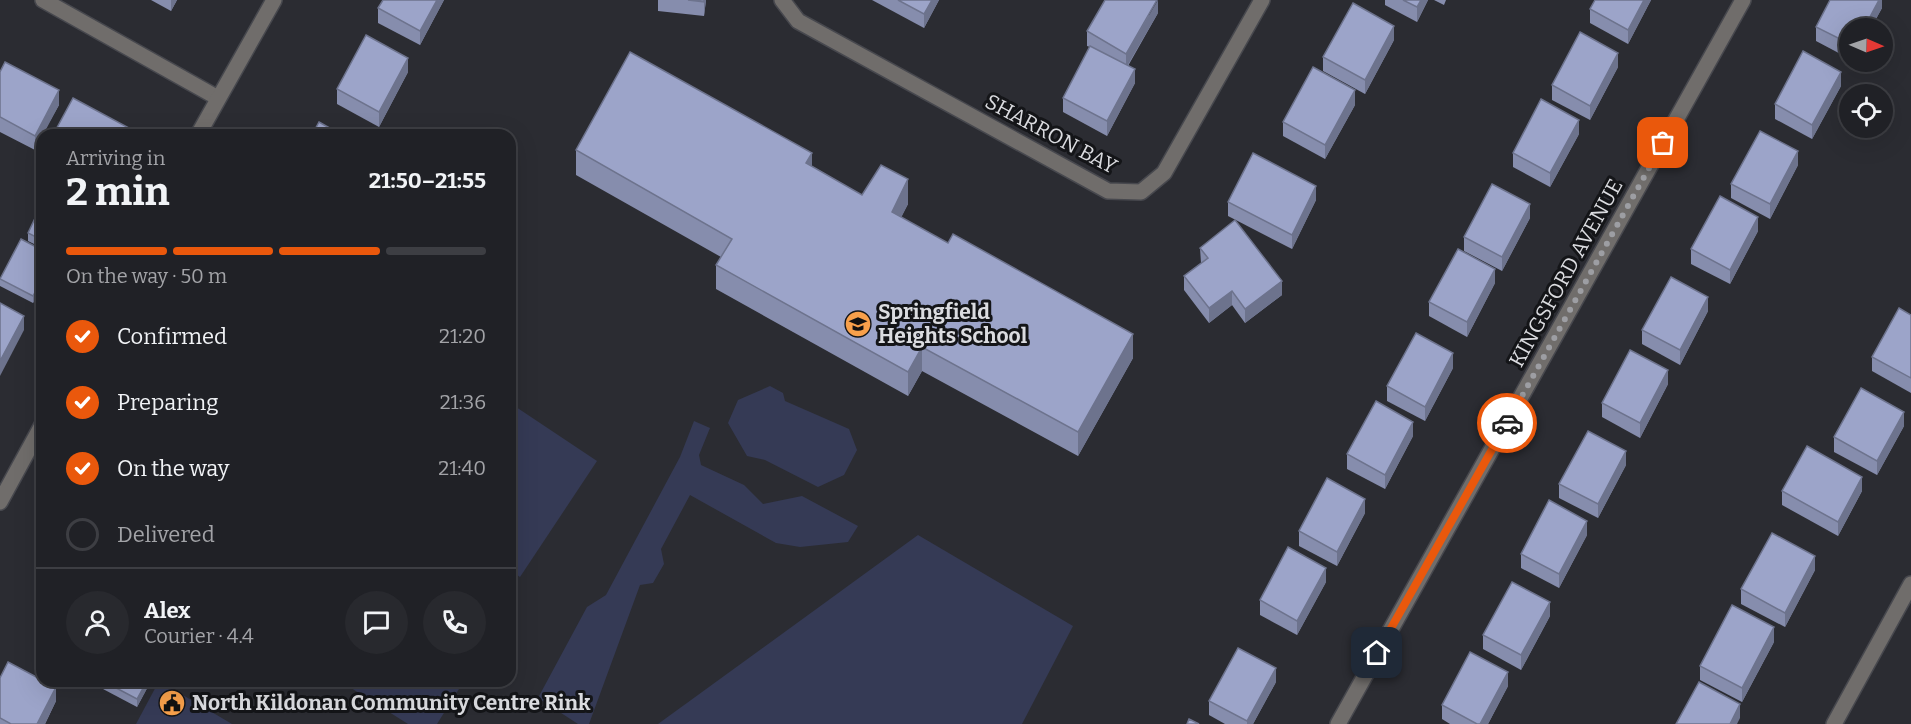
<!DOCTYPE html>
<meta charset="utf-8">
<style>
body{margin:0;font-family:Bitter,serif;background:#28292e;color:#f1f3f6;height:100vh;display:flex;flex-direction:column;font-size:22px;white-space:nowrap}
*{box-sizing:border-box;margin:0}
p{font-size:20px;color:#a2a3a7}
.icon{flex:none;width:33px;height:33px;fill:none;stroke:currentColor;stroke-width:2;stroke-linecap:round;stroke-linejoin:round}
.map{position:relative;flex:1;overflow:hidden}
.sheet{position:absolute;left:36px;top:129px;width:480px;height:558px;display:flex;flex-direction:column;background:#202126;border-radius:18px;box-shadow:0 6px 24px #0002,0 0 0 2px #3d3e43}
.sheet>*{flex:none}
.needle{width:39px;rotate:92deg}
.tools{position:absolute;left:1839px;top:18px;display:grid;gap:12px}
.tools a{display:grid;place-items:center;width:54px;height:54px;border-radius:50%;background:#202126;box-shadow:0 6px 24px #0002,0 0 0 2px #3d3e43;font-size:30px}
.pin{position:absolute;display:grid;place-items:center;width:51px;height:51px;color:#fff;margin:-26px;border-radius:12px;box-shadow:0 3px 9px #0006}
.courier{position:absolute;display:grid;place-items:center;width:60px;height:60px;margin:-30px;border:4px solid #ea580c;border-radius:50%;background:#fff;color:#222;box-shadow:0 2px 8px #0007}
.overview em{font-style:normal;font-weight:700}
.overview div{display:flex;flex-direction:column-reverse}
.overview{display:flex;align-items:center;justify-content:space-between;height:102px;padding:0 30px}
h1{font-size:39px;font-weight:700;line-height:45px}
.bar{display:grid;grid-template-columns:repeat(4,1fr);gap:9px 6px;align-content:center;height:72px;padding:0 30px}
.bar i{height:8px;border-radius:4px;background:#3d3e43}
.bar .selected{background:#ea580c}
.bar p{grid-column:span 4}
.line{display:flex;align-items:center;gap:15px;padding:0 30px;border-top:2px solid #3d3e43}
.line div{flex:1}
.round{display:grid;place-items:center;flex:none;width:63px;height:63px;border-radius:32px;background:#28292e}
ol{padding:0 30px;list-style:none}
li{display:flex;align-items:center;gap:18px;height:66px}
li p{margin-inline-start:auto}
li .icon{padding:6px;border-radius:50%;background:#ea580c;color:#fff;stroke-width:4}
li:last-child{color:#a2a3a7}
li i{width:33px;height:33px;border:3px solid #3d3e43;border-radius:50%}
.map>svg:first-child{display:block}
.green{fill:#353a55}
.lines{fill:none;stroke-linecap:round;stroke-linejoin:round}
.minor-casing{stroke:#47484e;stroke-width:18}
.minor{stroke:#706d6b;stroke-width:15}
.wall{fill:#868dad}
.shaded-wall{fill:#6d738d}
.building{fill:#9ca4c9;stroke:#6d738d;stroke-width:1.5}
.done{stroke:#9d9ea3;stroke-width:6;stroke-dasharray:0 10.8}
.route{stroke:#ea580c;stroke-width:8}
.labels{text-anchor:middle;stroke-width:6;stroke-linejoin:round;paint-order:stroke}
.street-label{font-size:21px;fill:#dbdce0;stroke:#141518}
.poi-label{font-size:21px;font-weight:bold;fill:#dbdce0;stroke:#141518;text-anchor:start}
</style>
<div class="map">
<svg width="1911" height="724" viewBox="0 0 1911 724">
<rect width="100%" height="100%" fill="#2b2c32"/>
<g class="green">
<polygon points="770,386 783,393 785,401 849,429 857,450 844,475 818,487 765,460 747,456 728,423 738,400"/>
<polygon points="510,403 597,461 520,577 510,570"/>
<polygon points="694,421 710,428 699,455 701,465 744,485 763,504 802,496 858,526 848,542 800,547 776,543 690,495 661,549 664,564 653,583 640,585 589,724 578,724 538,698 587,607 606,595 680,457"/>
<polygon points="918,535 1073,626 1022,724 658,724"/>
<polygon points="159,681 232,724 136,724"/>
<polygon points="340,681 464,681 437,724 408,724"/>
</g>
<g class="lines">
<defs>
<g id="minor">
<polyline points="43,0 218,98"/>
<polyline points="782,0 798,21 1108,191 1141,192 1164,173 1262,0"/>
<polyline points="198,135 274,0"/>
<polyline points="0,502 42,425"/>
<polyline points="1338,724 1743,0"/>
<polyline points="1834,724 1911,584"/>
</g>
</defs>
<use href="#minor" class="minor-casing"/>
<use href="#minor" class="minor"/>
</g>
<g class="wall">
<polygon points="151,0 177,0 171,11"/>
<polygon points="383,0 444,0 420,45 378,23 378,8"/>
<polygon points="658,0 706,0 704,16 658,11"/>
<polygon points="872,0 939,0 924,28"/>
<polygon points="1385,0 1428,0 1417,22 1385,5"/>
<polygon points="1434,0 1446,0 1444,5"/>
<polygon points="1651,0 1628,44 1590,23 1590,9"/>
<polygon points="1882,0 1882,8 1871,28 1850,28 1850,59 1816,41 1816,27"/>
<polygon points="1158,13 1128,66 1135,83 1107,136 1063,112 1063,98 1090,47 1087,46 1087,31"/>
<polygon points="1394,40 1365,94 1323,71 1323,57"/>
<polygon points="1618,67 1590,120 1552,100 1552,85"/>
<polygon points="0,72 59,105 42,135 35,150 0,132"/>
<polygon points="408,72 379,127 337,104 337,89"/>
<polygon points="1841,86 1812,139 1775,119 1775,104"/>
<polygon points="1355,105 1325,159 1283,136 1283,122"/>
<polygon points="1579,134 1550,187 1513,167 1513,153"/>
<polygon points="576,150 812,166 862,195 908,204 901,217 1133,358 1078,456 922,371 908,396 716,289 716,265 721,257 576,175"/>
<polygon points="42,156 42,179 38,177 38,163"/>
<polygon points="1798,165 1770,219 1731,198 1731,184"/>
<polygon points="1316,200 1292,249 1228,216 1228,202"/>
<polygon points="42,211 42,248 28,241 28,233"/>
<polygon points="1530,218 1502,271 1464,251 1464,237"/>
<polygon points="1758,231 1730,284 1691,264 1691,249"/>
<polygon points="1200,248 1282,295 1245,323 1232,305 1209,323 1184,290 1184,276 1201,263"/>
<polygon points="42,250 42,286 33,303 0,286 0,279"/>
<polygon points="1495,283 1467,337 1429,316 1429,302"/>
<polygon points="1708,311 1680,365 1642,344 1642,330"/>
<polygon points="1911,315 1911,393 1872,371 1872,357"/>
<polygon points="1453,368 1425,421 1387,401 1387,386"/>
<polygon points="1668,384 1640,438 1602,417 1602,403"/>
<polygon points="1904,426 1877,475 1834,452 1834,437"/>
<polygon points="1413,436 1385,489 1347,469 1347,454"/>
<polygon points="1626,465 1598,518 1559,498 1559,484"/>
<polygon points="1782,491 1862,491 1838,536 1782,505"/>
<polygon points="1365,513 1337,566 1299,546 1299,531"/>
<polygon points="1587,535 1559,588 1521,568 1521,554"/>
<polygon points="1815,570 1785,627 1741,604 1741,589"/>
<polygon points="1326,582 1297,635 1260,615 1260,600"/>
<polygon points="42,608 42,635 37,632 37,617"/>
<polygon points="1550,616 1521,670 1483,649 1483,635"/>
<polygon points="1774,642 1742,702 1700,680 1700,666"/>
<polygon points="0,678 56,701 45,724 0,724"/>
<polygon points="103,681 151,681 137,707 103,689"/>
<polygon points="1276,682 1253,724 1225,724 1209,715 1209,701"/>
<polygon points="1508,686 1488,724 1450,724 1442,719 1442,705"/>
</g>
<g class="shaded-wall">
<polygon points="171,0 177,0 171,11"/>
<polygon points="437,0 444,0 420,45 420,31"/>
<polygon points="704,0 706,0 704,16"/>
<polygon points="932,0 939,0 924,28 924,14"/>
<polygon points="1158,0 1158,13 1126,68 1126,54"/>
<polygon points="1421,0 1428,0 1417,22 1417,7"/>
<polygon points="1644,0 1651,0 1628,44 1628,30"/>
<polygon points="1879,0 1882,0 1882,8 1871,28 1864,28"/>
<polygon points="1394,26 1394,40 1365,94 1365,80"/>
<polygon points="1618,53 1618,67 1590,120 1590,106"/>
<polygon points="408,58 408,72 379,127 379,112"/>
<polygon points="1135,69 1135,83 1107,136 1107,121"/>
<polygon points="1841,72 1841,86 1812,139 1812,125"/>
<polygon points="59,90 59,105 43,135 42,135 35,150 35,136"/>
<polygon points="1355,90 1355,105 1325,159 1325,145"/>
<polygon points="1579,120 1579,134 1550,187 1550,173"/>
<polygon points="1798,151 1798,165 1770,219 1770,204"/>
<polygon points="812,153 812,177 806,163"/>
<polygon points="908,179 908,204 892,236 892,212"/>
<polygon points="1316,186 1316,200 1292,249 1292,235"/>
<polygon points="1530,204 1530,218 1502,271 1502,257"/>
<polygon points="1758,217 1758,231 1730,284 1730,270"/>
<polygon points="1495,269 1495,283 1467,337 1467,322"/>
<polygon points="42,279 42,286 33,303 33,296"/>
<polygon points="1282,281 1282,295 1245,323 1245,309"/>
<polygon points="1232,291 1232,305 1209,323 1209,308"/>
<polygon points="1708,297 1708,311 1680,365 1680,350"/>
<polygon points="24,316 24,330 0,376 0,361"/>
<polygon points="1133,334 1133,358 1078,456 1078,432"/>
<polygon points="922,347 922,371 908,396 908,372"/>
<polygon points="1453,353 1453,368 1425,421 1425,407"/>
<polygon points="1668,370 1668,384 1640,438 1640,423"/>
<polygon points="1904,412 1904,426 1877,475 1877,461"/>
<polygon points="1413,422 1413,436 1385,489 1385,475"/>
<polygon points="1626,451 1626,465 1598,518 1598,504"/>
<polygon points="1862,477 1862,491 1838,536 1838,522"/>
<polygon points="1365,499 1365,513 1337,566 1337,552"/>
<polygon points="1587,521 1587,535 1559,588 1559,574"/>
<polygon points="1815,556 1815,570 1785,627 1785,613"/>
<polygon points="1326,568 1326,582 1297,635 1297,621"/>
<polygon points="1550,602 1550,616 1521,670 1521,655"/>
<polygon points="1774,627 1774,642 1742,702 1742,688"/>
<polygon points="1276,668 1276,682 1253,724 1247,724 1247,721"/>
<polygon points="1508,672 1508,686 1488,724 1480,724"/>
<polygon points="147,681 151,681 137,707 137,699"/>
<polygon points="56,687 56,701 45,724 37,724"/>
<polygon points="1740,704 1740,718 1737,724 1730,724"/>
</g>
<g class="building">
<polygon points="383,0 437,0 420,31 378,8"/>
<polygon points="688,0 704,0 704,2"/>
<polygon points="898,0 932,0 924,14"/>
<polygon points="1105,0 1157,0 1126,54 1087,31"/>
<polygon points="1403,0 1421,0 1417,7"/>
<polygon points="1595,0 1644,0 1628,30 1590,9"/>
<polygon points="1830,0 1879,0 1864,28 1850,28 1850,44 1816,27"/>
<polygon points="1353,3 1394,26 1365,80 1323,57"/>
<polygon points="1580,32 1618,53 1590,106 1552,85"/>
<polygon points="366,35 408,58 379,112 337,89"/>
<polygon points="1090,46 1135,69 1107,121 1063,98"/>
<polygon points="1803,51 1841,72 1812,125 1775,104"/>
<polygon points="630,52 812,153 806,163 862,195 881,165 908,179 892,212 948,243 953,234 1133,334 1078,432 922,347 908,372 716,265 732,239 576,150"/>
<polygon points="5,62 59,90 35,136 0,117 0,72"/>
<polygon points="1313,67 1355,90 1325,145 1283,122"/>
<polygon points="73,98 129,128 125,135 53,135"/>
<polygon points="1541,99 1579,120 1550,173 1513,153"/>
<polygon points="319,122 342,135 312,135"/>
<polygon points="1760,131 1798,151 1770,204 1731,184"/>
<polygon points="1253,153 1316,186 1292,235 1228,202"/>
<polygon points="42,156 42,165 38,163"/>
<polygon points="1492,184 1530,204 1502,257 1464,237"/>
<polygon points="1720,196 1758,217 1730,270 1691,249"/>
<polygon points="39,210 42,211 42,240 28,233"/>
<polygon points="1235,220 1282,281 1245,309 1232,291 1209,308 1184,276 1208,258 1200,248"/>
<polygon points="21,239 42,250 42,279 33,296 0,279"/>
<polygon points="1458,249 1495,269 1467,322 1429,302"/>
<polygon points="1671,277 1708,297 1680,350 1642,330"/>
<polygon points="0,303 24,316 0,361"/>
<polygon points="1899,308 1911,315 1911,378 1872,357"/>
<polygon points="1416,333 1453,353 1425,407 1387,386"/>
<polygon points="1630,350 1668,370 1640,423 1602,403"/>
<polygon points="1861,388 1904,412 1877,461 1834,437"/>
<polygon points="1376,401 1413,422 1385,475 1347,454"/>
<polygon points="1588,431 1626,451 1598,504 1559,484"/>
<polygon points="1807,446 1862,477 1838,522 1782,491"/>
<polygon points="1327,478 1365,499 1337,552 1299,531"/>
<polygon points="1549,500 1587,521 1559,574 1521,554"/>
<polygon points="1772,533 1815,556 1785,613 1741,589"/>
<polygon points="1288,547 1326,568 1297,621 1260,600"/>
<polygon points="1512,582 1550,602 1521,655 1483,635"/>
<polygon points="1732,605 1774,627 1742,688 1700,666"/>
<polygon points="42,608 42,620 37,617"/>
<polygon points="1238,648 1276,668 1247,721 1209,701"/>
<polygon points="1470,652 1508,672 1480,724 1477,724 1442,705"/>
<polygon points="8,662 42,680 42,681 44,681 56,687 37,724 11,724 0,718 0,678"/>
<polygon points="103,681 147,681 137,699"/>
<polygon points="1699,682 1740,704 1730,724 1676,724"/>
<polygon points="1189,719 1199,724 1187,724"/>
</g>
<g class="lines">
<polyline class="done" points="1507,423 1663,143"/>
<polyline class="route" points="1377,653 1507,423"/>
</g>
<defs>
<symbol id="school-disc" viewBox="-11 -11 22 22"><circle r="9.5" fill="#f8a04b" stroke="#141518"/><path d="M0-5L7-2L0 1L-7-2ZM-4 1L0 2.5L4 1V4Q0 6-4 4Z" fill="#111"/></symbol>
<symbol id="civic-disc" viewBox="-11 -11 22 22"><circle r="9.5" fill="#f8a04b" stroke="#141518"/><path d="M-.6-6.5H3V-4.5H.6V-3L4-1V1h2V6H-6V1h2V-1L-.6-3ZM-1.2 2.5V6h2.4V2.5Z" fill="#111"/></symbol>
</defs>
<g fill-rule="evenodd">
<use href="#school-disc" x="843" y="309" width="30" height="30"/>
<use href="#civic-disc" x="157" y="688" width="30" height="30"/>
</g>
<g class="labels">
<g class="street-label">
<text transform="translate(1051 134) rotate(28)" y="7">SHARRON BAY</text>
<text transform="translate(1566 273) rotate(-61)" y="7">KINGSFORD AVENUE</text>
</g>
<g class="poi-label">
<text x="878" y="319">Springfield<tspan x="878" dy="24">Heights School</tspan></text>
<text x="192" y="710">North Kildonan Community Centre Rink</text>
</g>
</g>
</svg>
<div class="tools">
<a><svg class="needle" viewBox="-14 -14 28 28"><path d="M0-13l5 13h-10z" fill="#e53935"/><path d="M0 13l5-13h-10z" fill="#a2a3a7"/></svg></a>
<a><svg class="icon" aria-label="locate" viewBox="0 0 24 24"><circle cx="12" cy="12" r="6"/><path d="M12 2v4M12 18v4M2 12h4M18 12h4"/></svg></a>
</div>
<div class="pin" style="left:1663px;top:143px;background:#ea580c"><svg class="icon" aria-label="bag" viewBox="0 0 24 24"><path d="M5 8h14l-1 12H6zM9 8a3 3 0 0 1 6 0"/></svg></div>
<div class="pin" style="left:1377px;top:653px;background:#1f2937"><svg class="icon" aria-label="home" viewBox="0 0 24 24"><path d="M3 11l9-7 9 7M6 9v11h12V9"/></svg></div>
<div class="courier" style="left:1507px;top:423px"><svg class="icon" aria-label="car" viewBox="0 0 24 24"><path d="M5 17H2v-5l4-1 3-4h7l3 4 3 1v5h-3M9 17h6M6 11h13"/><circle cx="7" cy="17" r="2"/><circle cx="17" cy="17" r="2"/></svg></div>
<section class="sheet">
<div class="overview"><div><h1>2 min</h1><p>Arriving in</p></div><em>21:50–21:55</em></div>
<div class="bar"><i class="selected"></i><i class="selected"></i><i class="selected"></i><i></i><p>On the way · 50 m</p></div>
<ol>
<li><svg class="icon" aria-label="check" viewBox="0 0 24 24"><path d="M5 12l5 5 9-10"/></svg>Confirmed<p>21:20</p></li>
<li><svg class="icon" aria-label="check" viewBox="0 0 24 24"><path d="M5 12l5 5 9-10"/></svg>Preparing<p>21:36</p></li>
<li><svg class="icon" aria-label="check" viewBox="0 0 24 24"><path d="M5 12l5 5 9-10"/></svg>On the way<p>21:40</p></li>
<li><i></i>Delivered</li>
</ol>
<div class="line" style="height:108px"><a class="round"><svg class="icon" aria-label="person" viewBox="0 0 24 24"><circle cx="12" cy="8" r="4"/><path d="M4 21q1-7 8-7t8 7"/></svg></a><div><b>Alex</b><p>Courier · 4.4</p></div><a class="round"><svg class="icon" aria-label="chat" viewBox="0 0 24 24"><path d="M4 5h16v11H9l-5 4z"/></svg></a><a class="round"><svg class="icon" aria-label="phone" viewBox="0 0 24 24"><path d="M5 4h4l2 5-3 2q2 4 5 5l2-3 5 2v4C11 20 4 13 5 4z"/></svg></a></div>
</section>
</div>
